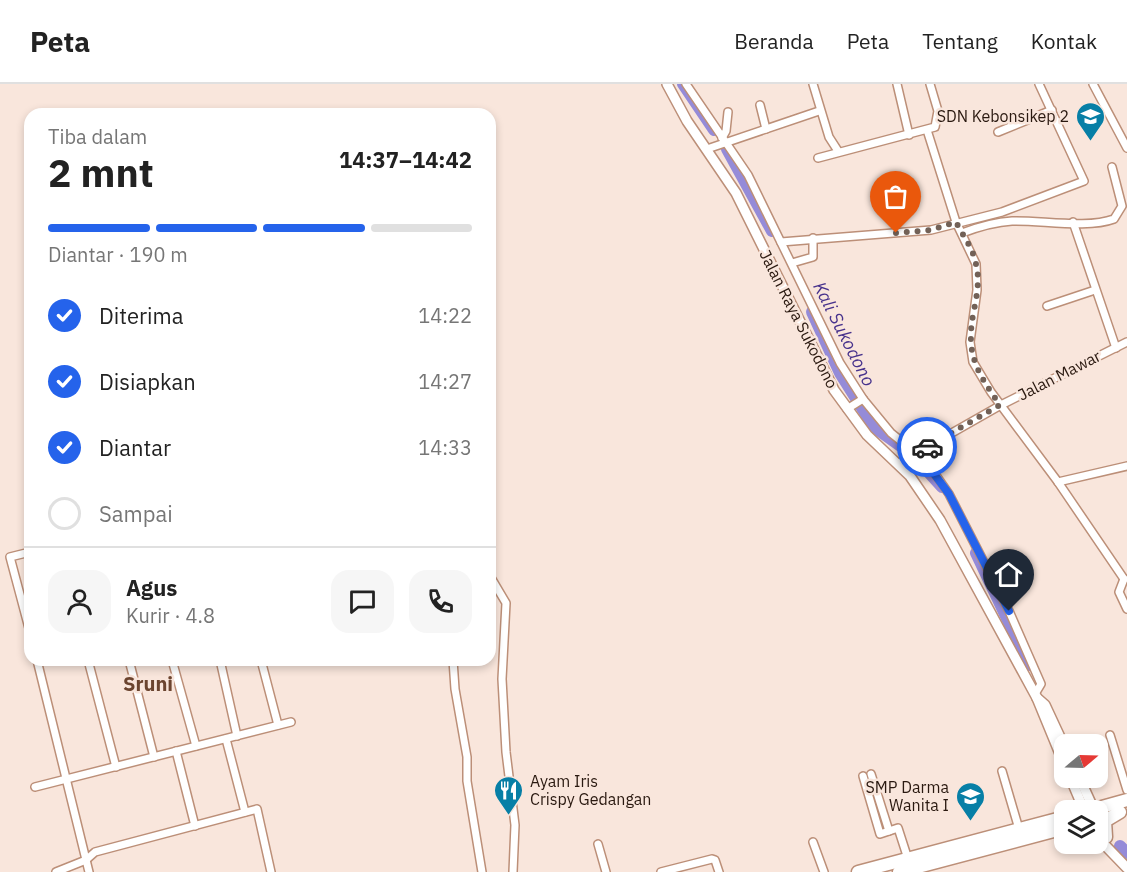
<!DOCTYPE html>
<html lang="id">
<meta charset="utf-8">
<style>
body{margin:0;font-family:"IBM Plex Sans",sans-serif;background:#f6f6f6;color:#222;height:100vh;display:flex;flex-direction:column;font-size:22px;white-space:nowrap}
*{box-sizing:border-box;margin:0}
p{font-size:20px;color:#767676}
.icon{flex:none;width:33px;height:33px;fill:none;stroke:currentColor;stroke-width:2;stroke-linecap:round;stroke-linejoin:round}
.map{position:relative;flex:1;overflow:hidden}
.side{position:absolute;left:24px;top:24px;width:472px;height:558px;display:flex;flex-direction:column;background:#fff;border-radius:18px;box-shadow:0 3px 9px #0003}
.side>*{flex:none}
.needle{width:39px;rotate:71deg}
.buttons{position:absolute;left:1054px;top:650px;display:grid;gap:12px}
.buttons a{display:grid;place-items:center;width:54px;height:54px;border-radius:12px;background:#fff;box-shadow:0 3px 9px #0003;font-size:30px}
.pin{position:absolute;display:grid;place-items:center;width:51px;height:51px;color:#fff;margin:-62px -26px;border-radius:50% 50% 50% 0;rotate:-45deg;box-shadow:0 0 6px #0007}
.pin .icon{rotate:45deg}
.courier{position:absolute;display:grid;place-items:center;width:60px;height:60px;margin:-30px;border:4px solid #2563eb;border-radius:50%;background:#fff;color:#222;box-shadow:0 2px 8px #0007}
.overview em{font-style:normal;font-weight:700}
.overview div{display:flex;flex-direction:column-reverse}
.overview{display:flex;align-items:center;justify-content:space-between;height:102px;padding:0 24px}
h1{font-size:39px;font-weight:700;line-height:45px}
.bar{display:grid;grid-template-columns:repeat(4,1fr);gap:9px 6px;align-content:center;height:72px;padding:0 24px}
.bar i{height:8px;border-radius:4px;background:#e0e0e0}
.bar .selected{background:#2563eb}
.bar p{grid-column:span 4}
.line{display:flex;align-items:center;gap:15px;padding:0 24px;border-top:2px solid #e0e0e0}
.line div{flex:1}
.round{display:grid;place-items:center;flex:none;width:63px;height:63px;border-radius:18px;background:#f6f6f6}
ol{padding:0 24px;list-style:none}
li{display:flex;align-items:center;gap:18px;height:66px}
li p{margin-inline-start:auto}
li .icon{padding:6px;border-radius:50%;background:#2563eb;color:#fff;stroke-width:4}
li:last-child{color:#767676}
li i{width:33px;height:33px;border:3px solid #e0e0e0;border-radius:50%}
header{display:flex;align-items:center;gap:36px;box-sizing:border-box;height:84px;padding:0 30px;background:#fff;border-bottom:2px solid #e0e0e0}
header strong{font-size:28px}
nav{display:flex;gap:33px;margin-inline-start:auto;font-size:21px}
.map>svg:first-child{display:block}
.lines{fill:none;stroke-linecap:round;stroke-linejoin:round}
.river{stroke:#958bd8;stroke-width:12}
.street-casing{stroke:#bc8f78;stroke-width:10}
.secondary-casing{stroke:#bc8f78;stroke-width:12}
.highway-casing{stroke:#bc8f78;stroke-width:15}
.street{stroke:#fff;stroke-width:7}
.secondary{stroke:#fff;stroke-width:9}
.highway{stroke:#fff;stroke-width:12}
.done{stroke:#726157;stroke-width:6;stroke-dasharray:0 10.8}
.route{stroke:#2563eb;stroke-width:8}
.labels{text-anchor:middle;stroke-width:5;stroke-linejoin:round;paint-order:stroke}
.poi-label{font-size:16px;fill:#2a1910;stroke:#f9e6dc;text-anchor:end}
.street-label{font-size:16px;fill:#2a1910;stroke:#f9e6dc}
.water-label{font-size:18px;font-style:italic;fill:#47328c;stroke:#f9e6dc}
.quarter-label{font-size:20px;font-weight:bold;fill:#6b442f;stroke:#f9e6dc}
</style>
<header>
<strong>Peta</strong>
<nav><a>Beranda</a><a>Peta</a><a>Tentang</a><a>Kontak</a></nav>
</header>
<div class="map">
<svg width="1127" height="788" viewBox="0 0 1127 788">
<rect width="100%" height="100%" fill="#f9e6dc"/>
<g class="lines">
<g class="river">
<polyline points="683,0 714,46"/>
<polyline points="727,65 772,147"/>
<polyline points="812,228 840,289 874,343 912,370 942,403"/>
<polyline points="976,469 1029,581"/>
<polyline points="1120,762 1127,769"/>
</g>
<defs>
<g id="street">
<polyline points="686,0 748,91 840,279 863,315 891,349 926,377 949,410 1009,527 1041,600 1035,610"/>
<polyline points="813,0 829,53 838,67"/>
<polyline points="897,0 909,51"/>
<polyline points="1093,0 1127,64"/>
<polyline points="760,21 766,45"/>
<polyline points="927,46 956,138 976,180 977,206 970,258 973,278 991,308 1058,398 1124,495"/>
<polyline points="998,48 1052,26"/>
<polyline points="722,54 726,47 728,28"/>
<polyline points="707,65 819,27"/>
<polyline points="818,74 935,43 938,27 930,0"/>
<polyline points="1073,138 1116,264"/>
<path d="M 962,149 C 978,143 995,138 1012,137 C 1041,136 1087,145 1114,135 L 1122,122 L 1112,83"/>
<polyline points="781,158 931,146 1002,128 1084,97 1039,0"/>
<polyline points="792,179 813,173 813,154"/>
<polyline points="1047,222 1095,206"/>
<polyline points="847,325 863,315"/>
<polyline points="490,354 490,359"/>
<polyline points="899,379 1001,321 1127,258"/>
<polyline points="1058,398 1127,382"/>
<polyline points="30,468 10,473 30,548"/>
<polyline points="490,492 506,519 502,595 506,668 515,741 513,788"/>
<polyline points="1124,495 1119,508 1127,525"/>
<polyline points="37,576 89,788"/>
<polyline points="88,576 116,683"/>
<polyline points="129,576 154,673"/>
<polyline points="172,576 196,662"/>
<polyline points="220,576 237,652"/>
<polyline points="261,576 278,641"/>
<polyline points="453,576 455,605 467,673 467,697 482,788"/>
<polyline points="1110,651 1127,706"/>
<polyline points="226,655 245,728"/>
<polyline points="176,667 195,742"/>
<polyline points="1002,687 1019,745"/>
<polyline points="871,690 889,747"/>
<polyline points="863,692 880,750 898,744 908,775"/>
<polyline points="35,703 291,638"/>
<polyline points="813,758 824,788"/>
<polyline points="598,760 606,788"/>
<polyline points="56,788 86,776 95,768 257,725 271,788"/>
<polyline points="661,788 712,775 715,776 719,788"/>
</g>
<g id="secondary">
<polyline points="667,0 687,37 736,109 834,306 867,351 910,392 940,436 1037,614 1065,682"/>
<polyline points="1037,614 1045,621 1065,664"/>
<polyline points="1070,693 1084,726"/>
<polyline points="1079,693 1094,726"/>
<polyline points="1098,754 1127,784"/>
</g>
<g id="highway">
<polyline points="1091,726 1127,716"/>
<polyline points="1106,753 1105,737 1120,728"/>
<polyline points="858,788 1065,733"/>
<polyline points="899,788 1065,744"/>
</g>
</defs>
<use href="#street" class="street-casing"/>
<use href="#secondary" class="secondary-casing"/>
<use href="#highway" class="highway-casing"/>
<use href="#street" class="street"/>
<use href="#secondary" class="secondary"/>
<use href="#highway" class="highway"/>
</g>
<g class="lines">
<path class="done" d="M 896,149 L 931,146 L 956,138 C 963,152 973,164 976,180 C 980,195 977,211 974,226 C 965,269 976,287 1000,321 L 927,363"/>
<polyline class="route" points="927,363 918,368 949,410 1009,527"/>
</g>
<defs>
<symbol id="school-pin" viewBox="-11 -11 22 30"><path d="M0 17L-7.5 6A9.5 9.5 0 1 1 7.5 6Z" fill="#077fa6" stroke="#f9e6dc"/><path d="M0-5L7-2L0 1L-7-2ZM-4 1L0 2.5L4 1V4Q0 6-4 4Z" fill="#fff"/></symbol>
<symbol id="restaurant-pin" viewBox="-11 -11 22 30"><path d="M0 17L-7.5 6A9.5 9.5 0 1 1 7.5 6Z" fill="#077fa6" stroke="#f9e6dc"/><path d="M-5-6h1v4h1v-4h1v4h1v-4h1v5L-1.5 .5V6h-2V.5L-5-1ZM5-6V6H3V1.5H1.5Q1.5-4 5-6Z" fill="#fff"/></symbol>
</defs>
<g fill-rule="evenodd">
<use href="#school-pin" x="1074" y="16" width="33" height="45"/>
<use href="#restaurant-pin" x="492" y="690" width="33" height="45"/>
<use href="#school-pin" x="954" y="696" width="33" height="45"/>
</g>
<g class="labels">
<g class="poi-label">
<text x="1069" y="38">SDN Kebonsikep 2</text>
<text x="530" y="703" text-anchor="start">Ayam Iris<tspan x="530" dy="18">Crispy Gedangan</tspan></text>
<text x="949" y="709">SMP Darma<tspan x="949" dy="18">Wanita I</tspan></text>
</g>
<g class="street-label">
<text transform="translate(799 235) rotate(63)" y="6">Jalan Raya Sukodono</text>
<text transform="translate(1059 291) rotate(-27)" y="6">Jalan Mawar</text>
</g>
<g class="water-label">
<text transform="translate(844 250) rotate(63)" y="6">Kali Sukodono</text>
</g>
<g class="quarter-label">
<text x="148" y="607">Sruni</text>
</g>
</g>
</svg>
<div class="buttons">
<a><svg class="needle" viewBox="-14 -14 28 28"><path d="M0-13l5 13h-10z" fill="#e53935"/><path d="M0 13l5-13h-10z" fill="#767676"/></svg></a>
<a><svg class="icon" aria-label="layers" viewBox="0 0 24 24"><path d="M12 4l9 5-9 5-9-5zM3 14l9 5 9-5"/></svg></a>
</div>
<div class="pin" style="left:896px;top:149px;background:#ea580c"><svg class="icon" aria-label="bag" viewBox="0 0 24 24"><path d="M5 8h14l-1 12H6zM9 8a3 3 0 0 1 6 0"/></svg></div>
<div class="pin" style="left:1009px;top:527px;background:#1f2937"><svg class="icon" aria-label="home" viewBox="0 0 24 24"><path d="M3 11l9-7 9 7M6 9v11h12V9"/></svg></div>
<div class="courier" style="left:927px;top:363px"><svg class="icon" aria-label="car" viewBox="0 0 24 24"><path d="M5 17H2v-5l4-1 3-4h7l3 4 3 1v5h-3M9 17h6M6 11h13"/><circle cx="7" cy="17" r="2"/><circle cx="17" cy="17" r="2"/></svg></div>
<section class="side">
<div class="overview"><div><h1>2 mnt</h1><p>Tiba dalam</p></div><em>14:37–14:42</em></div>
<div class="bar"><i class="selected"></i><i class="selected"></i><i class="selected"></i><i></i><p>Diantar · 190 m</p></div>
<ol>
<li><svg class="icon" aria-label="check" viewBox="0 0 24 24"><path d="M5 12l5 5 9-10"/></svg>Diterima<p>14:22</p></li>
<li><svg class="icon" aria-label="check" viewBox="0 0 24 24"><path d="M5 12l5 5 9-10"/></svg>Disiapkan<p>14:27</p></li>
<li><svg class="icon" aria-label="check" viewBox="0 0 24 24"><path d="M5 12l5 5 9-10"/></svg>Diantar<p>14:33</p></li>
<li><i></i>Sampai</li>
</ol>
<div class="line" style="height:108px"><a class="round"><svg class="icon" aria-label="person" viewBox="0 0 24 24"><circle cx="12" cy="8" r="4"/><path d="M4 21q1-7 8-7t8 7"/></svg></a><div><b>Agus</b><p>Kurir · 4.8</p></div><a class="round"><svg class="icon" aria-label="chat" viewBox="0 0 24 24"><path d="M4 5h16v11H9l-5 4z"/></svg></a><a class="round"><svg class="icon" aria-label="phone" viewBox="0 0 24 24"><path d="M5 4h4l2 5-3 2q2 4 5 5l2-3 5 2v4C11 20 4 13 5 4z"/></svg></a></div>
</section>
</div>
